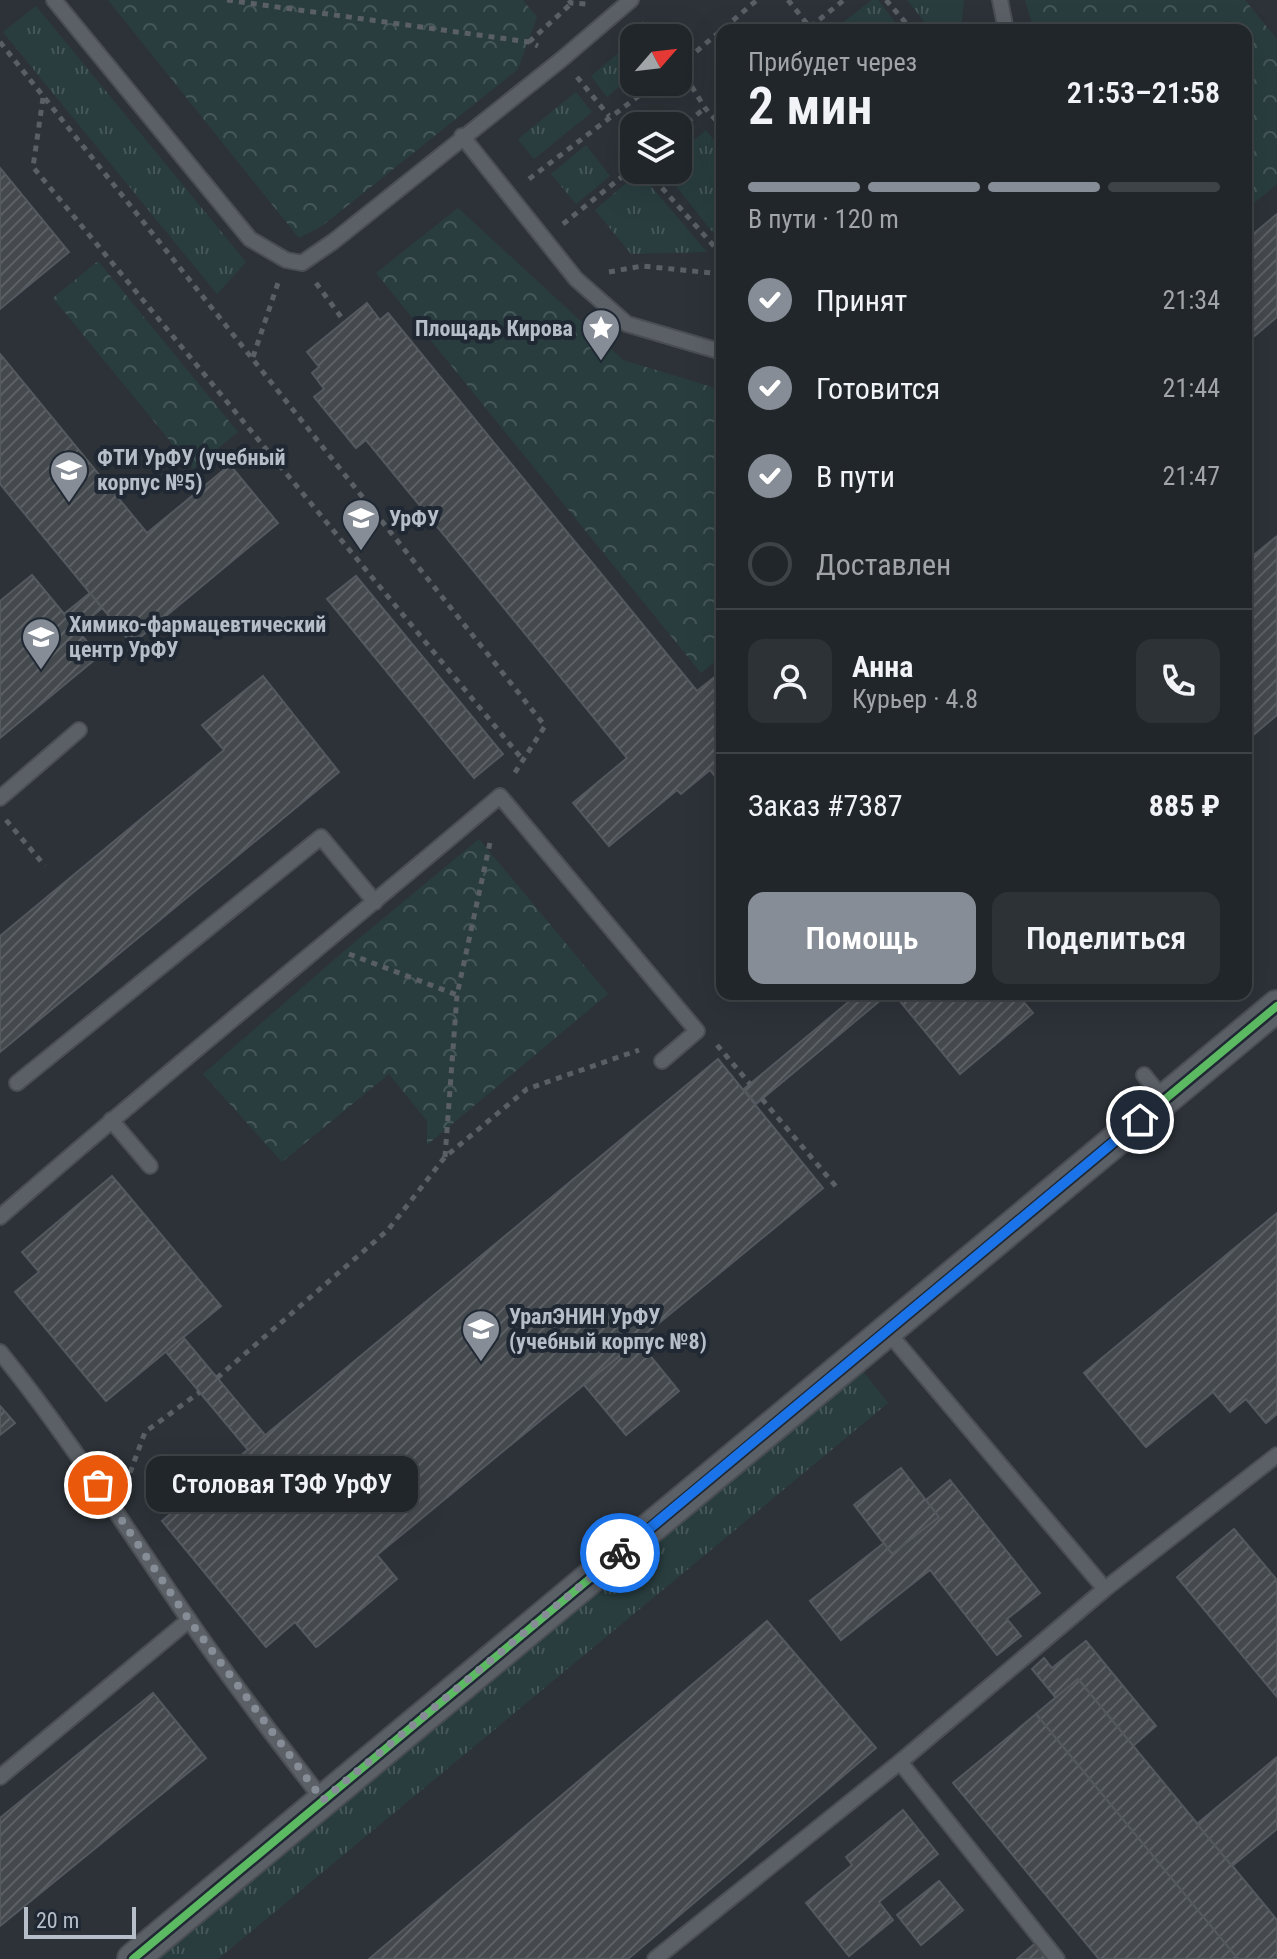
<!DOCTYPE html>
<html lang="ru">
<meta charset="utf-8">
<style>
body{margin:0;font-family:"Roboto Condensed",sans-serif;background:#2d3236;color:#f1f3f6;height:100vh;display:flex;flex-direction:column;font-size:30px;white-space:nowrap}
*{box-sizing:border-box;margin:0}
p{font-size:26px;color:#a2a5a8}
.icon{flex:none;width:44px;height:44px;fill:none;stroke:currentColor;stroke-width:2;stroke-linecap:round;stroke-linejoin:round}
.map{position:relative;flex:1;overflow:hidden}
.drawer{position:absolute;left:716px;top:24px;width:536px;height:976px;display:flex;flex-direction:column;background:#21262a;border-radius:16px;box-shadow:0 8px 32px #0002,0 0 0 2px #3e4347}
.drawer>*{flex:none}
.needle{width:52px;rotate:62deg}
.controls{position:absolute;left:620px;top:24px;display:grid;gap:16px}
.controls a{display:grid;place-items:center;width:72px;height:72px;border-radius:16px;background:#21262a;box-shadow:0 8px 32px #0002,0 0 0 2px #3e4347;font-size:40px}
.scale{position:absolute;left:24px;bottom:20px;width:112px;box-sizing:border-box;padding-left:8px;border:4px solid #b6bec9;border-top:0;font-size:22px;line-height:28px;white-space:nowrap;color:#b6bec9;-webkit-text-stroke:6px #1f2833;paint-order:stroke}
.pin{position:absolute;display:grid;place-items:center;width:68px;height:68px;color:#fff;margin:-34px;border:4px solid #fff;border-radius:50%;box-shadow:0 2px 8px #0007}
.courier{position:absolute;display:grid;place-items:center;width:80px;height:80px;margin:-40px;border:6px solid #1a73e8;border-radius:50%;background:#fff;color:#222;box-shadow:0 2px 10px #0007}
.bubble{position:absolute;height:56px;border-radius:16px;background:#21262a;box-shadow:0 8px 32px #0002,0 0 0 2px #3e4347;font-size:26px;font-weight:600;line-height:56px;text-align:center}
.headline em{font-style:normal;font-weight:600}
.headline div{display:flex;flex-direction:column-reverse}
.headline{display:flex;align-items:center;justify-content:space-between;height:136px;padding:0 32px}
h1{font-size:52px;font-weight:600;line-height:60px}
.bar{display:grid;grid-template-columns:repeat(4,1fr);gap:12px 8px;align-content:center;height:96px;padding:0 32px}
.bar i{height:10px;border-radius:6px;background:#3e4347}
.bar .selected{background:#868d96}
.bar p{grid-column:span 4}
.line{display:flex;align-items:center;gap:20px;padding:0 32px;border-top:2px solid #3e4347}
.line div{flex:1}
.round{display:grid;place-items:center;flex:none;width:84px;height:84px;border-radius:16px;background:#2d3236}
ol{padding:0 32px;list-style:none}
li{display:flex;align-items:center;gap:24px;height:88px}
li p{margin-inline-start:auto}
li .icon{padding:8px;border-radius:50%;background:#868d96;color:#fff;stroke-width:4}
li:last-child{color:#a2a5a8}
li i{width:44px;height:44px;border:4px solid #3e4347;border-radius:50%}
.action{display:flex;gap:16px;margin-top:auto;padding:16px 32px}
.action a{flex:1;height:92px;border-radius:16px;background:#868d96;color:#fff;font-size:32px;font-weight:600;line-height:92px;text-align:center}
.action a+a{background:#2d3236;color:#f1f3f6}
.map>svg:first-child{display:block}
.grass{fill:url(#grass-tufts)}
.park{fill:url(#park-crowns)}
.building{fill:url(#building-hatch);stroke:#54595f;stroke-width:2}
.lines{fill:none;stroke-linecap:round;stroke-linejoin:round}
.service-casing{stroke:#4a4e53;stroke-width:18}
.minor-casing{stroke:#4a4e53;stroke-width:34}
.path{stroke:#595f64;stroke-width:5;stroke-dasharray:6 6;stroke-linecap:butt}
.service{stroke:#5b6067;stroke-width:14}
.minor{stroke:#5b6067;stroke-width:30}
.cycleway-casing{stroke:#1f2833;stroke-width:13}
.cycleway{stroke:#5cba63;stroke-width:8}
.done{stroke:#868d96;stroke-width:8;stroke-dasharray:0 14.4}
.route{stroke:#1a73e8;stroke-width:10}
.labels{text-anchor:middle;stroke-width:8;stroke-linejoin:round;paint-order:stroke}
.poi-label{font-size:22px;font-weight:bold;fill:#b6bec9;stroke:#1f2833;text-anchor:start}
</style>
<div class="map">
<svg width="1277" height="1959" viewBox="0 0 1277 1959">
<defs>
<pattern id="grass-tufts" width="24" height="20" patternUnits="userSpaceOnUse" patternTransform="scale(2)"><rect width="24" height="20" fill="#293d3f"/><path d="M3 7l-1-3M5 7V3M7 7l1-3M15 17l-1-3M17 17v-4M19 17l1-3" fill="none" stroke="#465759"/></pattern>
<pattern id="park-crowns" width="20" height="18" patternUnits="userSpaceOnUse" patternTransform="scale(2)"><rect width="20" height="18" fill="#293d3f"/><path d="M2 6a3 3 0 1 1 6 0M12 15a3 3 0 1 1 6 0" fill="none" stroke="#465759"/></pattern>
<pattern id="building-hatch" width="6" height="6" patternUnits="userSpaceOnUse" patternTransform="scale(2)"><rect width="6" height="6" fill="#44494e"/><path d="M-1 1l2-2M0 6l6-6M5 7l2-2" fill="none" stroke="#5d6166"/></pattern>
</defs>
<rect width="100%" height="100%" fill="#2c3238"/>
<g class="grass">
<polygon points="872,0 878,0 901,30 833,30"/>
<polygon points="907,0 964,0 961,30 931,30"/>
<polygon points="36,6 246,262 217,294 3,32"/>
<polygon points="634,40 634,75 607,97 591,76"/>
<polygon points="576,92 592,112 534,159 518,139"/>
<polygon points="706,130 722,150 722,244 663,170 678,170 678,153"/>
<polygon points="586,145 610,176 576,204 551,174"/>
<polygon points="639,172 707,252 631,254 595,210"/>
<polygon points="862,1370 888,1403 218,1959 153,1959"/>
</g>
<g class="park">
<polygon points="108,0 523,0 537,17 518,69 322,226 299,238"/>
<polygon points="1025,0 1245,0 1277,39 1277,184 1246,210 1246,30 1034,30"/>
<polygon points="458,208 623,360 722,390 722,656 701,673 376,273"/>
<polygon points="98,261 238,432 193,469 53,298"/>
<polygon points="479,839 608,994 427,1145 427,1121 389,1074 282,1162 203,1074 343,952"/>
</g>
<g class="building">
<polygon points="0,168 69,252 0,309"/>
<polygon points="1277,214 1277,317 1246,343 1246,240"/>
<polygon points="367,303 380,320 388,313 697,691 722,671 722,785 710,770 681,794 677,790 609,846 573,803 627,758 366,440 356,448 314,397 324,389 312,373 319,367 307,352"/>
<polygon points="0,354 147,533 230,465 278,523 132,644 0,484"/>
<polygon points="1277,536 1277,715 1246,741 1246,555 1249,559"/>
<polygon points="32,575 99,656 0,738 0,601"/>
<polygon points="356,576 503,754 474,778 327,599"/>
<polygon points="90,593 102,608 76,629 64,614"/>
<polygon points="263,676 339,772 0,1052 0,936 224,750 202,725"/>
<polygon points="858,994 888,994 756,1104 744,1089"/>
<polygon points="894,994 1017,994 1033,1013 960,1074"/>
<polygon points="718,1059 823,1188 377,1555 397,1579 318,1646 316,1647 295,1622 266,1647 162,1521"/>
<polygon points="112,1176 221,1306 106,1401 15,1292 39,1272 22,1252"/>
<polygon points="1277,1213 1277,1414 1266,1423 1246,1399 1230,1412 1213,1392 1146,1447 1084,1373"/>
<polygon points="183,1337 265,1435 248,1450 166,1352"/>
<polygon points="638,1341 679,1391 626,1435 584,1385"/>
<polygon points="0,1406 15,1423 0,1435"/>
<polygon points="901,1468 939,1517 892,1554 854,1505"/>
<polygon points="950,1480 1040,1593 1007,1619 1021,1636 997,1655 930,1570 841,1640 810,1601 884,1543 892,1554 939,1517 926,1500"/>
<polygon points="1234,1529 1277,1580 1277,1697 1177,1577"/>
<polygon points="767,1621 876,1748 628,1959 369,1959"/>
<polygon points="1086,1641 1156,1726 1133,1746 1078,1679 1056,1698 1032,1669 1044,1658 1052,1668"/>
<polygon points="1078,1679 1277,1920 1277,1959 1238,1959 1036,1714"/>
<polygon points="153,1693 206,1758 0,1926 0,1818"/>
<polygon points="1036,1714 1238,1959 1099,1959 953,1783"/>
<polygon points="1277,1757 1277,1829 1232,1866 1197,1824"/>
<polygon points="903,1810 938,1854 879,1902 893,1920 849,1956 806,1903 852,1865 846,1857"/>
<polygon points="939,1881 963,1910 921,1945 897,1915"/>
<polygon points="1037,1942 1051,1959 1017,1959"/>
</g>
<g class="lines">
<defs>
<g id="service">
<polyline points="54,0 250,239 286,260 302,263 334,241 562,59 631,0"/>
<polyline points="1000,0 1006,30"/>
<polyline points="462,136 576,279 627,324 722,352"/>
<polyline points="0,798 79,730"/>
<polyline points="1144,1075 1164,1100"/>
<polyline points="17,1083 321,837 375,902"/>
<polyline points="111,1120 150,1166"/>
<path d="M 0,1217 C 164,1073 334,937 500,796 L 697,1031 L 662,1061"/>
<polyline points="887,1331 1105,1589"/>
<path d="M 0,1352 C 69,1437 127,1530 189,1620 C 231,1681 277,1741 323,1800"/>
<polyline points="900,1762 1057,1959"/>
<polyline points="0,1777 189,1620"/>
<polyline points="655,1959 900,1762 1105,1589 1277,1455"/>
</g>
<polyline id="minor" points="133,1959 1277,1006"/>
</defs>
<use href="#service" class="service-casing"/>
<use href="#minor" class="minor-casing"/>
<g class="path">
<polyline points="227,0 529,42 538,46"/>
<polyline points="569,0 571,3 587,4"/>
<polyline points="788,0 812,30"/>
<polyline points="886,0 912,30"/>
<polyline points="641,23 654,38"/>
<polyline points="810,27 844,0"/>
<polyline points="0,42 545,726 512,777"/>
<polyline points="529,42 573,2"/>
<polyline points="679,66 705,108 722,127"/>
<polyline points="678,67 757,0"/>
<polyline points="577,77 609,116"/>
<polyline points="43,98 33,167 523,760"/>
<polyline points="678,130 705,108"/>
<polyline points="646,170 722,255"/>
<polyline points="529,179 657,82"/>
<polyline points="563,224 634,167"/>
<polyline points="609,272 642,266 722,274"/>
<polyline points="316,283 344,321"/>
<polyline points="253,357 278,283"/>
<polyline points="6,820 45,866"/>
<polyline points="349,954 457,995"/>
<polyline points="717,1045 750,1084"/>
<polyline points="762,1099 839,1190"/>
<polyline points="445,1157 457,995 491,838"/>
<polyline points="217,1378 388,1230 445,1157 527,1089 639,1050"/>
<polyline points="126,1484 145,1432 200,1392"/>
</g>
<use href="#service" class="service"/>
<use href="#minor" class="minor"/>
<defs>
<polyline id="cycleway" points="133,1959 1277,1006"/>
</defs>
<use href="#cycleway" class="cycleway-casing"/>
<use href="#cycleway" class="cycleway"/>
</g>
<g class="lines">
<polyline class="done" points="98,1485 189,1620 323,1800 620,1553"/>
<polyline class="route" points="620,1553 1140,1120"/>
</g>
<defs>
<symbol id="sight-pin" viewBox="-11 -11 22 30"><path d="M0 17L-7.5 6A9.5 9.5 0 1 1 7.5 6Z" fill="#868d96" stroke="#1f2833"/><path d="M0-6L1.8-2.2L6-1.7L2.9 1.2L3.7 5.4L0 3.3L-3.7 5.4L-2.9 1.2L-6-1.7L-1.8-2.2Z" fill="#fff"/></symbol>
<symbol id="university-pin" viewBox="-11 -11 22 30"><path d="M0 17L-7.5 6A9.5 9.5 0 1 1 7.5 6Z" fill="#868d96" stroke="#1f2833"/><path d="M0-5L7-2L0 1L-7-2ZM-4 1L0 2.5L4 1V4Q0 6-4 4Z" fill="#fff"/></symbol>
</defs>
<g fill-rule="evenodd">
<use href="#sight-pin" x="579" y="306" width="44" height="60"/>
<use href="#university-pin" x="47" y="448" width="44" height="60"/>
<use href="#university-pin" x="339" y="496" width="44" height="60"/>
<use href="#university-pin" x="19" y="615" width="44" height="60"/>
<use href="#university-pin" x="459" y="1307" width="44" height="60"/>
</g>
<g class="labels">
<g class="poi-label">
<text x="573" y="336" text-anchor="end">Площадь Кирова</text>
<text x="97" y="465">ФТИ УрФУ (учебный<tspan x="97" dy="25">корпус №5)</tspan></text>
<text x="389" y="526">УрФУ</text>
<text x="69" y="632">Химико-фармацевтический<tspan x="69" dy="25">центр УрФУ</tspan></text>
<text x="509" y="1324">УралЭНИН УрФУ<tspan x="509" dy="25">(учебный корпус №8)</tspan></text>
</g>
</g>
</svg>
<div class="controls">
<a><svg class="needle" viewBox="-14 -14 28 28"><path d="M0-13l5 13h-10z" fill="#e53935"/><path d="M0 13l5-13h-10z" fill="#a2a5a8"/></svg></a>
<a><svg class="icon" aria-label="layers" viewBox="0 0 24 24"><path d="M12 4l9 5-9 5-9-5zM3 14l9 5 9-5"/></svg></a>
</div>
<div class="scale">20 m</div>
<div class="pin" style="left:98px;top:1485px;background:#ea580c"><svg class="icon" aria-label="bag" viewBox="0 0 24 24"><path d="M5 8h14l-1 12H6zM9 8a3 3 0 0 1 6 0"/></svg></div>
<div class="pin" style="left:1140px;top:1120px;background:#1f2937"><svg class="icon" aria-label="home" viewBox="0 0 24 24"><path d="M3 11l9-7 9 7M6 9v11h12V9"/></svg></div>
<div class="courier" style="left:620px;top:1553px"><svg class="icon" aria-label="bike" viewBox="0 0 24 24"><circle cx="6" cy="16" r="4"/><circle cx="18" cy="16" r="4"/><path d="M6 16l4-8h5l3 8M10 8l3 8H6M13 5h3"/></svg></div>
<div class="bubble" style="left:146px;top:1456px;width:272px">Столовая ТЭФ УрФУ</div>
<section class="drawer">
<div class="headline"><div><h1>2 мин</h1><p>Прибудет через</p></div><em>21:53–21:58</em></div>
<div class="bar"><i class="selected"></i><i class="selected"></i><i class="selected"></i><i></i><p>В пути · 120 m</p></div>
<ol>
<li><svg class="icon" aria-label="check" viewBox="0 0 24 24"><path d="M5 12l5 5 9-10"/></svg>Принят<p>21:34</p></li>
<li><svg class="icon" aria-label="check" viewBox="0 0 24 24"><path d="M5 12l5 5 9-10"/></svg>Готовится<p>21:44</p></li>
<li><svg class="icon" aria-label="check" viewBox="0 0 24 24"><path d="M5 12l5 5 9-10"/></svg>В пути<p>21:47</p></li>
<li><i></i>Доставлен</li>
</ol>
<div class="line" style="height:144px"><a class="round"><svg class="icon" aria-label="person" viewBox="0 0 24 24"><circle cx="12" cy="8" r="4"/><path d="M4 21q1-7 8-7t8 7"/></svg></a><div><b>Анна</b><p>Курьер · 4.8</p></div><a class="round"><svg class="icon" aria-label="phone" viewBox="0 0 24 24"><path d="M5 4h4l2 5-3 2q2 4 5 5l2-3 5 2v4C11 20 4 13 5 4z"/></svg></a></div>
<div class="line" style="height:104px"><div>Заказ #7387</div><b>885 ₽</b></div>
<div class="action"><a>Помощь</a><a>Поделиться</a></div>
</section>
</div>
